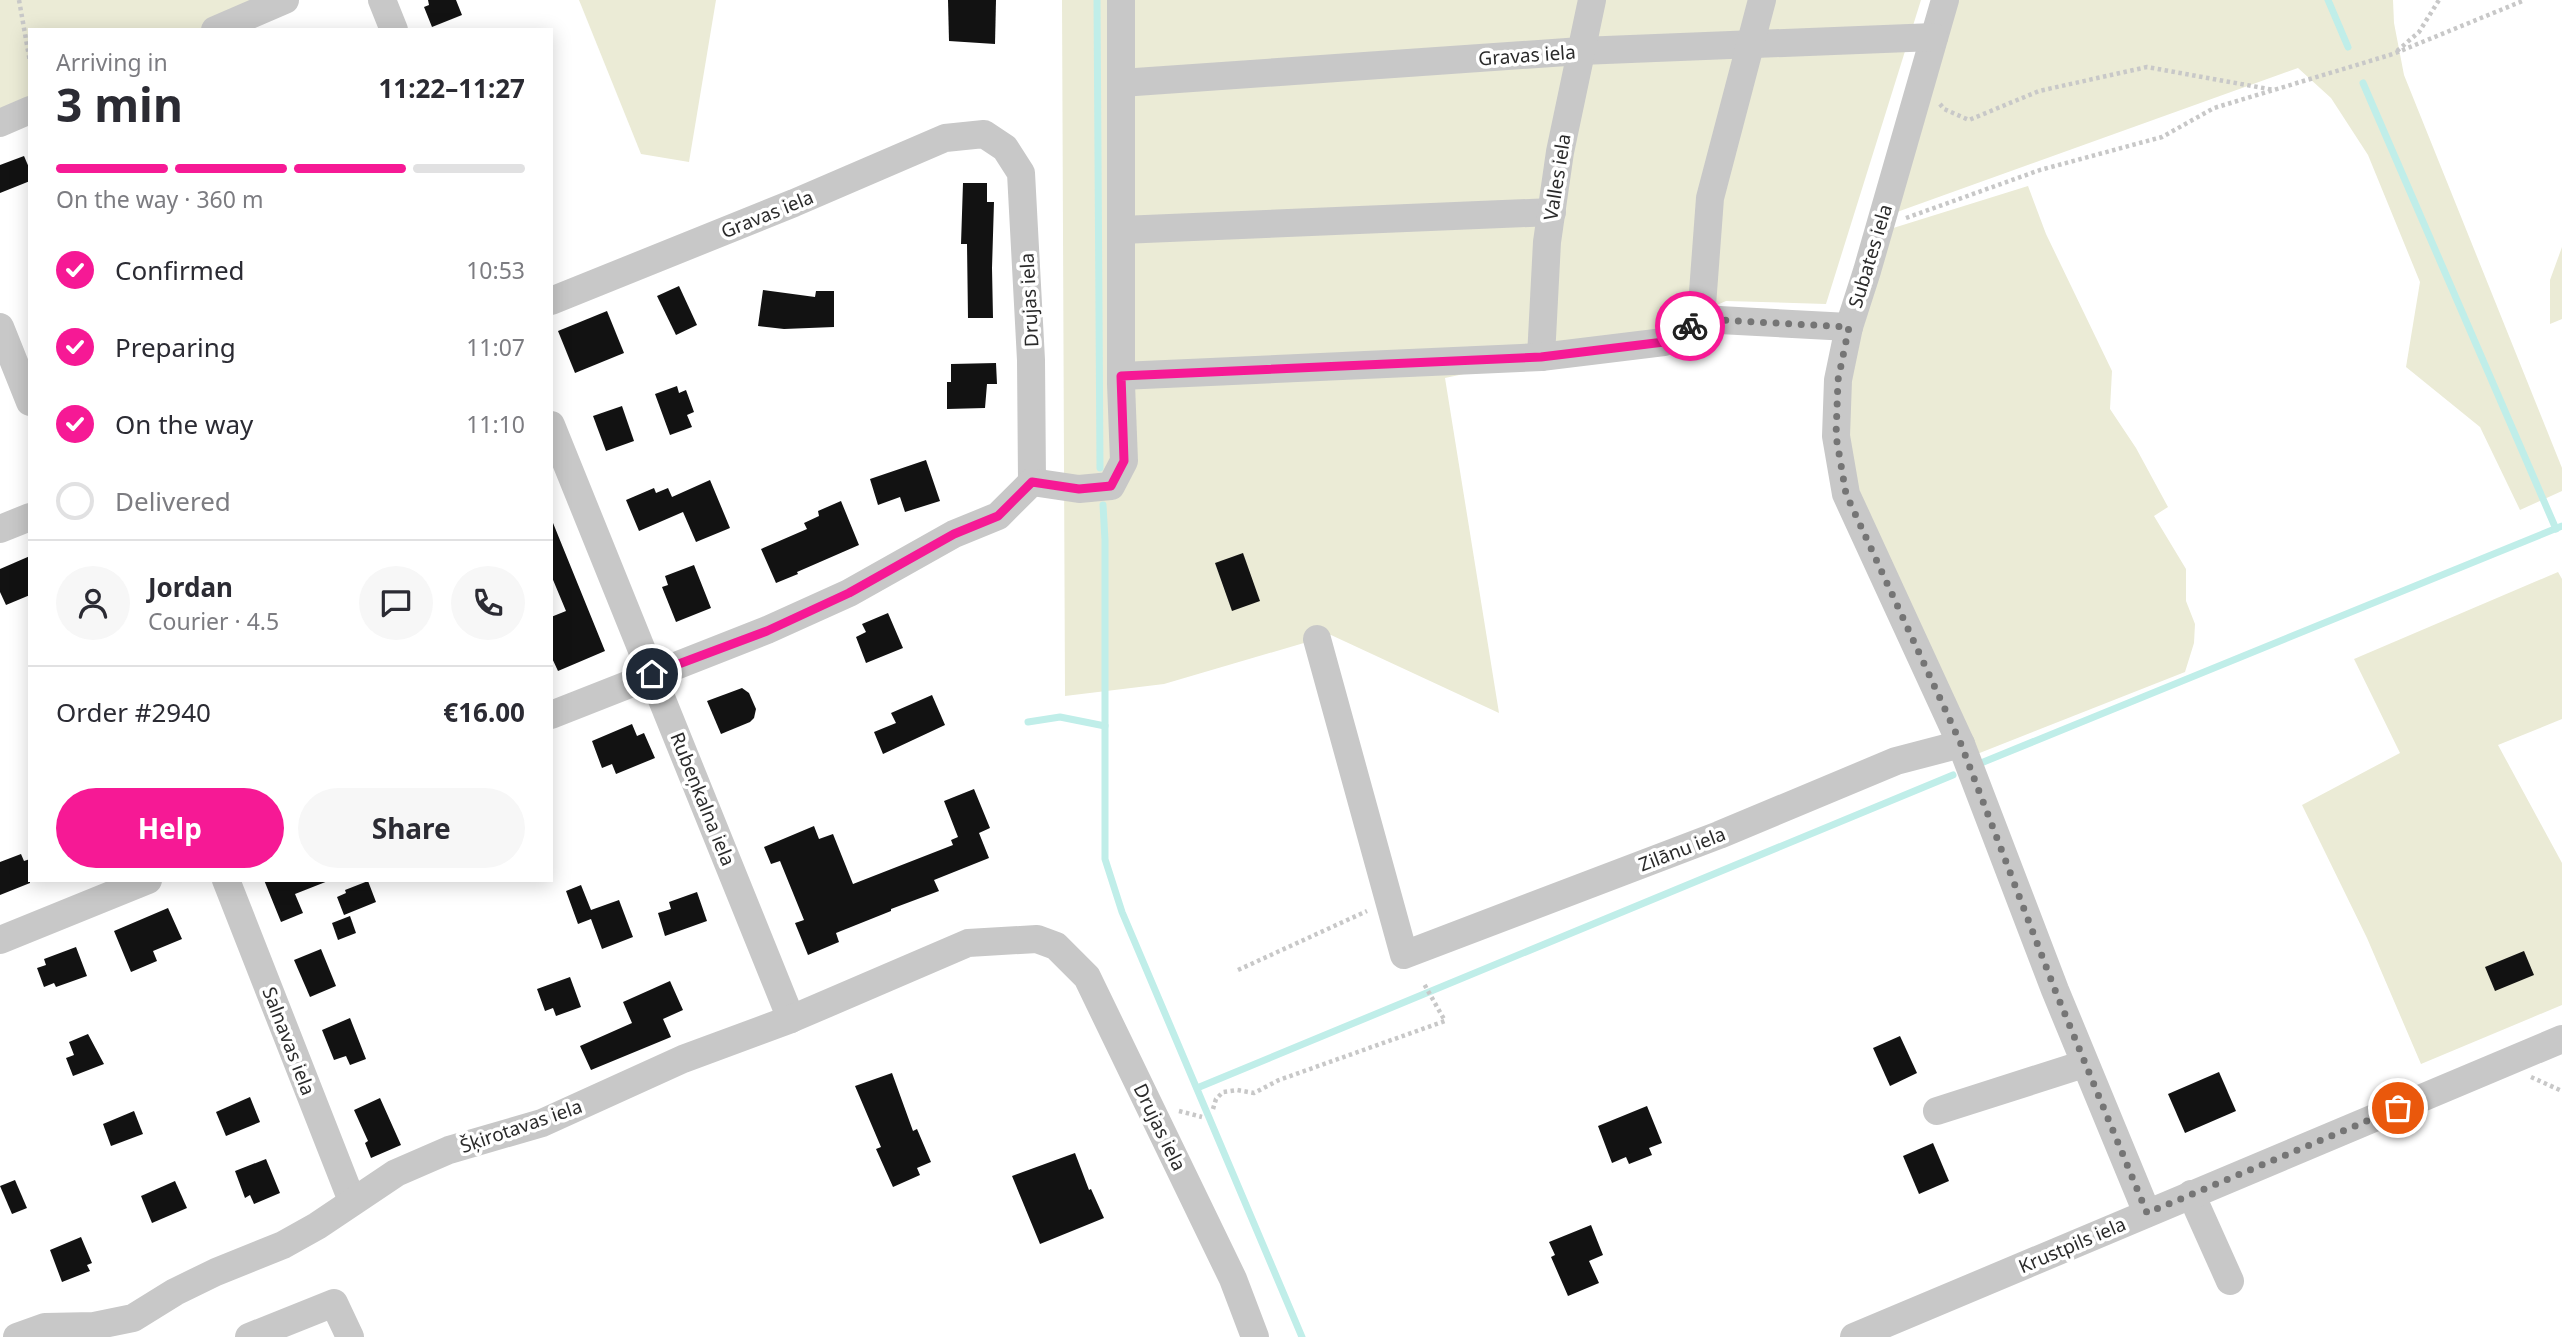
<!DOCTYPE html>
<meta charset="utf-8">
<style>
body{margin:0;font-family:"Noto Sans",sans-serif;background:#f7f7f7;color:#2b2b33;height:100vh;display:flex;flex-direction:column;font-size:26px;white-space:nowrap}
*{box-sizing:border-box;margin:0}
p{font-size:23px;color:#7c7c81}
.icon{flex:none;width:38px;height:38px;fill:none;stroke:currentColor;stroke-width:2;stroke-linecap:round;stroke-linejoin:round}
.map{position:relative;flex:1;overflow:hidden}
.panel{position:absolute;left:28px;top:28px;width:525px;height:854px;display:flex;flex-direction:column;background:#fff;border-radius:0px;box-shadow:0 4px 18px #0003}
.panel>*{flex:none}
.pin{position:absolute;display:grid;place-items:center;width:60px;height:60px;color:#fff;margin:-30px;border:4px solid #fff;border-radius:50%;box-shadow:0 2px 7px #0007}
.courier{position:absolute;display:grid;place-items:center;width:70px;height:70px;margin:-35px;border:5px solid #f61995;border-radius:50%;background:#fff;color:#222;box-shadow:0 2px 9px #0007}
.overview em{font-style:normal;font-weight:700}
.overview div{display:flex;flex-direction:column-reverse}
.overview{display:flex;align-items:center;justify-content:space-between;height:119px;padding:0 28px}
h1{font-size:46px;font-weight:700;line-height:52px}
.bar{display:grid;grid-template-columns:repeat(4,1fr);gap:10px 7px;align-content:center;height:84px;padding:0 28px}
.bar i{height:9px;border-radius:5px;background:#e1e1e2}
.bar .on{background:#f61995}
.bar p{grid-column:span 4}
.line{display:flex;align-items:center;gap:18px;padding:0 28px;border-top:2px solid #e1e1e2}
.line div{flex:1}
.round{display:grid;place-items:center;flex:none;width:74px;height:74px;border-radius:37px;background:#f7f7f7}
ol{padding:0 28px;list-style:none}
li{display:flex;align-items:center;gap:21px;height:77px}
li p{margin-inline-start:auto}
li .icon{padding:7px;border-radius:50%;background:#f61995;color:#fff;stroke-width:4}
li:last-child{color:#7c7c81}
li i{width:38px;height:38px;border:4px solid #e1e1e2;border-radius:50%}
.action{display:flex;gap:14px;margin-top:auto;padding:14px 28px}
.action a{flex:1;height:80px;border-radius:42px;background:#f61995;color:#fff;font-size:28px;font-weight:700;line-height:80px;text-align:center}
.action a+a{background:#f7f7f7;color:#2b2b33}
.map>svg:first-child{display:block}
.green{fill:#ebebd6}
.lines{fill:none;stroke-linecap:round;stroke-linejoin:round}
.stream{stroke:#c0eee9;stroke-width:7}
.building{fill:#121212}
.path{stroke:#c8c8c8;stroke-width:4.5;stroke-dasharray:3.5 3.5;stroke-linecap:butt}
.minor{stroke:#c8c8c8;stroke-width:28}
.done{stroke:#757575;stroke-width:7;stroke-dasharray:0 12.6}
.route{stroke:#f61995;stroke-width:9}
.labels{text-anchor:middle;stroke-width:7;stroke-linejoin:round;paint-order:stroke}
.street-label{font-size:19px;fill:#2b2b2b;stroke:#fff}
</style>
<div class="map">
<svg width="2562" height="1337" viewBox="0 0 2562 1337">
<rect width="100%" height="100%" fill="#fff"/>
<g class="green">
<polygon points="0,0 285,0 215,30 30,30 30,109 0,122"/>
<polygon points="579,0 716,0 689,162 641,154"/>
<polygon points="1062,0 1921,0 1826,304 1726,301 1647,335 1445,378 1499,713 1331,635 1164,684 1065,696"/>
<polygon points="1955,0 2393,0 2394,23 2404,75 2562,468 2562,491 2520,510 2480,427 2406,367 2420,282 2368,155 2331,98 2298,68 1897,212"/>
<polygon points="2028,186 2046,234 2112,371 2110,409 2136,448 2168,507 2154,516 2186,569 2186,601 2195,624 2194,643 2185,672 1972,756 1850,477 1850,364 1890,229"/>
<polygon points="2562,247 2562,319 2550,324 2550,280"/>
<polygon points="2558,572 2562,579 2562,719 2498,745 2562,863 2562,1005 2421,1064 2367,938 2302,805 2400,753 2354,659"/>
</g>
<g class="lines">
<g class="stream">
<polyline points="1097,0 1100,468"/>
<polyline points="2328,0 2348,47"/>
<polyline points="2363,83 2556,529"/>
<polyline points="1103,505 1105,540 1105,859 1122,912 1302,1337"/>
<polyline points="1028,722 1060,717 1105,726"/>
<polyline points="1981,763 2562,526"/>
<polyline points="1197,1088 1953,775"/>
</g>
</g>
<g class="building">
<polygon points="428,0 456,0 462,15 432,27 424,7 429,5"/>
<polygon points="948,0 996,0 995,44 949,41"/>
<polygon points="24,156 30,170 30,181 0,193 0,165"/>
<polygon points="963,183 987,183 987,202 994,202 992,268 993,318 968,318 967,244 961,244"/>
<polygon points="679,286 697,325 676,335 657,296"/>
<polygon points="763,290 815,297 816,291 834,291 834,327 784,329 758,326"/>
<polygon points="607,311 624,353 575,373 558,331"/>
<polygon points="996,363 997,384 987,384 985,408 947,409 947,382 951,382 951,364"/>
<polygon points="677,386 679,393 686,390 694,412 687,415 692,427 670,435 655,394"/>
<polygon points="622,406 634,441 606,451 593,416"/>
<polygon points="926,460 940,501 905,512 900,497 878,505 870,479"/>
<polygon points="710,480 730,528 696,542 683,512 639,531 626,500 654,488 656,493 668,488 672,497"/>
<polygon points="841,501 859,545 797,572 798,574 776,583 761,549 807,529 804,523 819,516 818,511"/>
<polygon points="551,518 605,651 558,671 551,656 551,617 566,611 551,575"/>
<polygon points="1243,553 1260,601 1232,611 1215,563"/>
<polygon points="30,556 30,595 6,605 0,592 0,569"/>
<polygon points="694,565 711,608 676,622 662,587 668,585 665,576"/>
<polygon points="888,613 903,648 866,663 856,637 866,632 862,624"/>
<polygon points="742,688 749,693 756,709 754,718 750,722 721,734 707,701"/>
<polygon points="932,695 945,725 883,754 874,732 896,723 891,713"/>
<polygon points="632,724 637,736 644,733 655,758 616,774 612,764 602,768 592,741"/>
<polygon points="974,789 990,828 979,833 989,858 934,880 939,891 891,909 891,911 836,933 839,942 808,955 795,923 804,920 780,861 771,864 764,847 814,826 819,839 833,834 853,884 953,845 951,840 958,837 944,801"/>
<polygon points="21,854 24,861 30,859 30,883 0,895 0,862"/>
<polygon points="264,880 328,880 328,881 295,894 303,913 281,922"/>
<polygon points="368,881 376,902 344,915 337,897 346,893 345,890"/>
<polygon points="581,885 591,910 619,900 633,937 602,949 591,919 578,924 566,891"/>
<polygon points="697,892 707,921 665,936 658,913 671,909 669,902"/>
<polygon points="168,908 182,939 153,951 157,961 131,972 114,931"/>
<polygon points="350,916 356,933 338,940 332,923"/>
<polygon points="76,947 87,976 56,987 54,983 44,987 37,968 46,965 44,959"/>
<polygon points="321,949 336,986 310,997 294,960"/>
<polygon points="2524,951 2534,975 2495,991 2485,967"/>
<polygon points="570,977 581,1007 556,1016 553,1008 545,1011 537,989"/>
<polygon points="670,981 683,1010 663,1019 671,1037 591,1070 580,1046 632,1023 623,1002"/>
<polygon points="350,1018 366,1059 350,1065 346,1056 334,1060 322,1030"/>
<polygon points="88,1034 104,1064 73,1076 66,1058 74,1055 69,1042"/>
<polygon points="1900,1036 1917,1073 1890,1086 1873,1048"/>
<polygon points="2219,1072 2236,1111 2185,1133 2168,1094"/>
<polygon points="892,1073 913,1131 917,1129 931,1162 917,1168 920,1175 893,1187 876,1149 881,1147 855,1086"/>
<polygon points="250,1097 260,1122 226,1136 216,1112"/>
<polygon points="380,1098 401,1145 371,1158 365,1143 368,1141 354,1110"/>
<polygon points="1647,1106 1662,1143 1649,1148 1652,1155 1629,1164 1626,1157 1612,1163 1598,1126"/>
<polygon points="134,1111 143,1134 111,1146 103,1124"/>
<polygon points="1933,1143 1949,1181 1919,1194 1903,1156"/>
<polygon points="1075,1153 1089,1190 1091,1189 1104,1218 1040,1244 1012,1176"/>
<polygon points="266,1159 280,1193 254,1204 250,1195 245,1198 235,1171"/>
<polygon points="15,1180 27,1208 12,1214 0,1186"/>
<polygon points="175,1181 187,1208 152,1223 141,1196"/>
<polygon points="1591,1225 1603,1255 1589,1261 1599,1283 1568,1296 1551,1257 1555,1255 1549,1242"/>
<polygon points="81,1237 92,1263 87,1265 90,1271 62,1282 50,1250"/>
</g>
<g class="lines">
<g class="path">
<polyline points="19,0 30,62"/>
<polyline points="2397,51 2419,32 2439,0"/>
<polyline points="1940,104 1944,109 1969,120 2039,91 2147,67 2274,90"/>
<polyline points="1906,218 2040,170 2162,137 2214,108 2393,54 2525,0"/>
<polyline points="1238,970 1367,911"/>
<polyline points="2531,1077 2562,1091"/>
<polyline points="1213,1109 1216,1099 1223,1092 1237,1090 1254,1093 1279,1080 1445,1021 1423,982"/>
<polyline points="1179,1111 1202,1117"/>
</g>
<g class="minor">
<polyline points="382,0 394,30"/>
<polyline points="1945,0 1867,271 1849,327 1838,380 1836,436 1846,494 1961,744 2055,990 2147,1213"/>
<polyline points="215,30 285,0"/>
<polyline points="1121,83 1581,51 1934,37"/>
<polyline points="0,123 30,110"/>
<polyline points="1121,230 1552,212"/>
<polyline points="551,301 794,203 945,138 984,134 1005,148 1021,173 1031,360 1032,482"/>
<polyline points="1701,319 1710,198 1762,0"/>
<polyline points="0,327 30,402"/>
<polyline points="1541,357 1547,242 1560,152 1592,0"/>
<polyline points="1121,376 1541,357 1664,342 1701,319 1849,327"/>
<polyline points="551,425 791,1019"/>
<polyline points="1032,482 1079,489 1111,486 1124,461 1121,384 1121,0"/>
<polyline points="0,529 30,517"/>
<polyline points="1317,639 1404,955 1719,835 1896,761 1961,744"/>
<polyline points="551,715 767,630 849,593 954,534 998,516 1032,482"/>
<polyline points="226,880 352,1201"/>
<polyline points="0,940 148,880"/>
<polyline points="1937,1111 2084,1064"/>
<polyline points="2191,1194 2230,1281"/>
<polyline points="17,1337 45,1327 94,1326 133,1318 175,1292 216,1272 283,1245 317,1226 396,1173 449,1150 542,1123 683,1059 791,1019 968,943 1037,939 1056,946 1087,977 1233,1279 1255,1337"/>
<polyline points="249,1337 334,1303 350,1337"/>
<polyline points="1854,1337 2562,1039"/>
</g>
</g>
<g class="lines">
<polyline class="done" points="1690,326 1701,319 1849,327 1838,380 1836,436 1846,494 1961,744 2055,990 2147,1213 2398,1108"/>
<polyline class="route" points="652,674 767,631 849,593 954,534 998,516 1032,482 1079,489 1111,486 1124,461 1121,376 1541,357 1664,342 1690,326"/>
</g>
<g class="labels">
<g class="street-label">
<text transform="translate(1527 55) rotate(-4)" y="7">Gravas iela</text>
<text transform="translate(1557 177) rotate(-81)" y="7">Valles iela</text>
<text transform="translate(767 214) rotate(-22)" y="7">Gravas iela</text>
<text transform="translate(1870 256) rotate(-73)" y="7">Subates iela</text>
<text transform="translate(1029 300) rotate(-93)" y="7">Drujas iela</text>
<text transform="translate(703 799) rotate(68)" y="7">Rubeņkalna iela</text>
<text transform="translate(1682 849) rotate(-21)" y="7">Zilānu iela</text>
<text transform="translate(289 1041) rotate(69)" y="7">Salnavas iela</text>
<text transform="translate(521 1126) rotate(-19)" y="7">Šķirotavas iela</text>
<text transform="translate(1160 1127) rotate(64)" y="7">Drujas iela</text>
<text transform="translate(2072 1245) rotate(-23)" y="7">Krustpils iela</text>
</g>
</g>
</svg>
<div class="pin" style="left:2398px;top:1108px;background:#ea580c"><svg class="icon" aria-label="bag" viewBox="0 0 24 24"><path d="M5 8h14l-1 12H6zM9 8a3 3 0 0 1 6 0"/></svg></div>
<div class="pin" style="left:652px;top:674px;background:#1f2937"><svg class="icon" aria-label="home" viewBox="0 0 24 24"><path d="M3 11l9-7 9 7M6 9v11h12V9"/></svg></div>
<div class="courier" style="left:1690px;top:326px"><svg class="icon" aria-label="bike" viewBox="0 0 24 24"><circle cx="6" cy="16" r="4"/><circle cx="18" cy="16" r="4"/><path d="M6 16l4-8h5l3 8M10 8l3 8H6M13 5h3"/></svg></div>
<section class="panel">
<div class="overview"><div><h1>3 min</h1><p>Arriving in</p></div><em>11:22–11:27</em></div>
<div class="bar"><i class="on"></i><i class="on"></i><i class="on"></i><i></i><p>On the way · 360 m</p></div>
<ol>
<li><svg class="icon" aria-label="check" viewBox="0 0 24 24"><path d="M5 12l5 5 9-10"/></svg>Confirmed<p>10:53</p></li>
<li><svg class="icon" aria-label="check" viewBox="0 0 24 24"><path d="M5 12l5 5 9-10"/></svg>Preparing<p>11:07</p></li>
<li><svg class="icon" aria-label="check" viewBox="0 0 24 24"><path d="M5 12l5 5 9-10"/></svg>On the way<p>11:10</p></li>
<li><i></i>Delivered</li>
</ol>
<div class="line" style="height:126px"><a class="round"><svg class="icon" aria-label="person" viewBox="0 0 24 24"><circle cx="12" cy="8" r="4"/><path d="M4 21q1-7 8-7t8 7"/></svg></a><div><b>Jordan</b><p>Courier · 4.5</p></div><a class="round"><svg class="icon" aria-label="chat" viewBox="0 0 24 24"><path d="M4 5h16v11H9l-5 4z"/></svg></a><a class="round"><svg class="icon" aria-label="phone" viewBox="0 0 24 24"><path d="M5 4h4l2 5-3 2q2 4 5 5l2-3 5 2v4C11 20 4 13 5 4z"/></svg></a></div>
<div class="line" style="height:91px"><div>Order #2940</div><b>€16.00</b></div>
<div class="action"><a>Help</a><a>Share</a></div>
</section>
</div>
